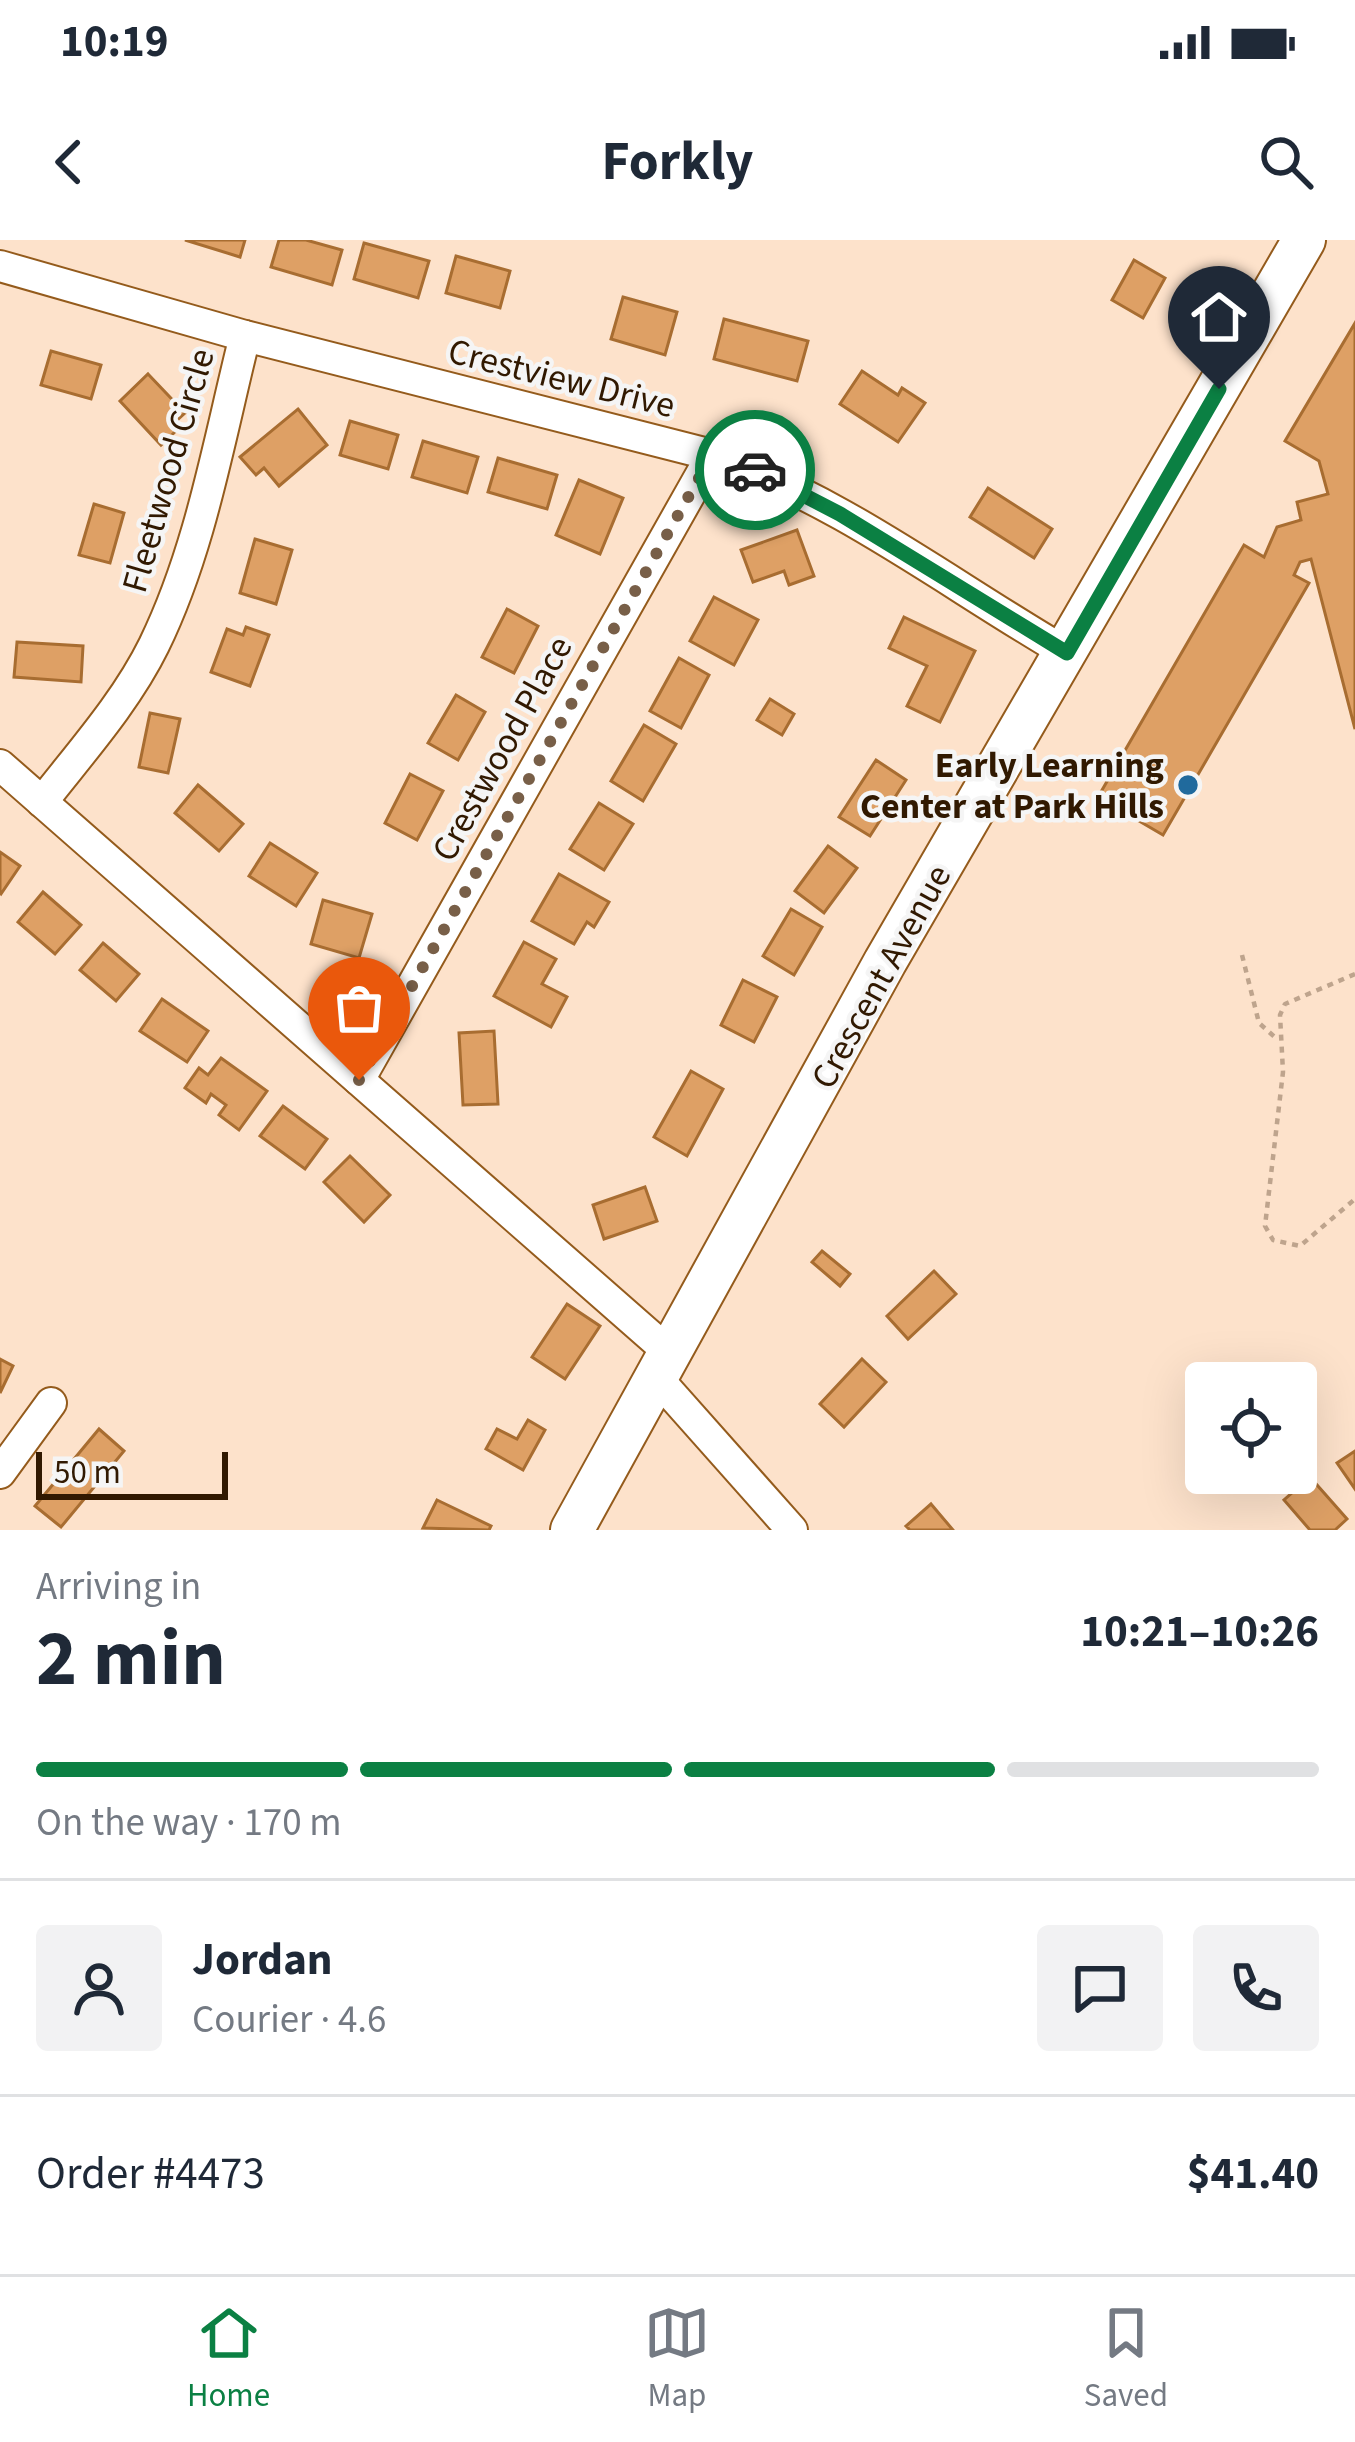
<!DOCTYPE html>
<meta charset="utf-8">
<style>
body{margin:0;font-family:"Source Sans 3",sans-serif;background:#f2f2f3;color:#1f2937;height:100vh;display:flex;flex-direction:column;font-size:45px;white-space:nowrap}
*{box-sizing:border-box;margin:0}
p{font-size:39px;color:#747a83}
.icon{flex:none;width:66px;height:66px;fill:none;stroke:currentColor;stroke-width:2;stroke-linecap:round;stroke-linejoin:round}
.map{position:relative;height:1290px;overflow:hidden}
.details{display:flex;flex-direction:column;background:#fff;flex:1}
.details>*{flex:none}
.tools{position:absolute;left:1185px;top:1122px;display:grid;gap:24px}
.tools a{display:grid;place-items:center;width:132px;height:132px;border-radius:12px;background:#fff;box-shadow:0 12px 48px #0002;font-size:60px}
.scale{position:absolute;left:36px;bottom:30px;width:192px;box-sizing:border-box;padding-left:12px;border:6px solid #311901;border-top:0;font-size:33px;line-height:42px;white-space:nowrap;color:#311901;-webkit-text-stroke:9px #f5f5f5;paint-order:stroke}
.pin{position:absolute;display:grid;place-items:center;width:102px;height:102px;color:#fff;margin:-123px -51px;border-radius:50% 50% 50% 0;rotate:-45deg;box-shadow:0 0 12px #0007}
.pin .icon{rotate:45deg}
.courier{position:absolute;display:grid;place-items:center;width:120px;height:120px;margin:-60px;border:9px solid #0b8043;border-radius:50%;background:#fff;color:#222;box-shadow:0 3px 15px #0007}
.summary em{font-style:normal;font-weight:700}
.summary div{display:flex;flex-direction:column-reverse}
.summary{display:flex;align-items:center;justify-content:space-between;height:204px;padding:0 36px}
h1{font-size:78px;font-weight:700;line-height:90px}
.bar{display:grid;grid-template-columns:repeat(4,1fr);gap:18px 12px;align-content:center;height:144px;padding:0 36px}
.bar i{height:15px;border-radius:9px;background:#e0e1e3}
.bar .active{background:#0b8043}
.bar p{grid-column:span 4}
.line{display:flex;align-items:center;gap:30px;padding:0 36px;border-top:3px solid #e0e1e3}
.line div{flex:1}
.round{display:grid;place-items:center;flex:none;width:126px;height:126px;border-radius:12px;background:#f2f2f3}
.status{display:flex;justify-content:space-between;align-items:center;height:84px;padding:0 60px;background:#fff;direction:ltr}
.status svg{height:33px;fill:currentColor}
header{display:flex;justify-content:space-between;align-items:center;height:156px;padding:0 36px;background:#fff;font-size:54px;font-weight:700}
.tab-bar{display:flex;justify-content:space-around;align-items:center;height:168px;border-top:3px solid #e0e1e3;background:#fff;font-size:33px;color:#747a83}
.tab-bar a{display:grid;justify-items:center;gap:6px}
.tab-bar .active{color:#0b8043}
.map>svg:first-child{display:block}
.building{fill:#dea065;stroke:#a86d31;stroke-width:3}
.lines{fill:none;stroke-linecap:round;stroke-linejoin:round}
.street-casing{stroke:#945b1c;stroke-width:34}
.secondary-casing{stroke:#945b1c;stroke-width:46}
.path{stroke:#bea48d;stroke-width:4.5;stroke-dasharray:6 6;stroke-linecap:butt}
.street{stroke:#fff;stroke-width:30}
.secondary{stroke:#fff;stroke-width:42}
.done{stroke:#785f48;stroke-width:12;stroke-dasharray:0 21.6}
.route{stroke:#0b8043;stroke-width:15}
.poi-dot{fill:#206a9d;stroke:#f5f5f5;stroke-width:4.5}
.labels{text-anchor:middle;stroke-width:9;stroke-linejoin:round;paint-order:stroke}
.street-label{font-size:36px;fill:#311901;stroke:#f5f5f5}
.poi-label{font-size:36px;font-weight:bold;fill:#311901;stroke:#f5f5f5;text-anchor:end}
</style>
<div class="status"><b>10:19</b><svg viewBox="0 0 49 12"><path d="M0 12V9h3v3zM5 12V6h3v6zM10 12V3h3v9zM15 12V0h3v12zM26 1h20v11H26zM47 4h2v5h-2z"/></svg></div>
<header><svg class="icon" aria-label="back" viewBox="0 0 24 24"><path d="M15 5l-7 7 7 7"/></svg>Forkly<svg class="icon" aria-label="search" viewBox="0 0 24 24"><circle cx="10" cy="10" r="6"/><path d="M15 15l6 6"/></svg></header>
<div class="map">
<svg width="1355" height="1290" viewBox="0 0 1355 1290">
<rect width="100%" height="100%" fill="#fde2cb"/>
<g class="building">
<polygon points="185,0 245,0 240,17"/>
<polygon points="279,0 306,0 342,10 332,45 271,27"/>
<polygon points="364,3 429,21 418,58 354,39"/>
<polygon points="456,16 510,31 500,68 446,53"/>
<polygon points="1134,20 1165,38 1143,78 1112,60"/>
<polygon points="623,57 677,72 665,115 611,99"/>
<polygon points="724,79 808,101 797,141 714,119"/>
<polygon points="1355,83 1355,489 1311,319 1300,322 1294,335 1309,343 1163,595 1098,557 1244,305 1264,317 1277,287 1301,280 1297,262 1328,254 1319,221 1285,201"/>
<polygon points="51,111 101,125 91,159 41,145"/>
<polygon points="862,131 898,155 902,148 925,163 898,202 840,164"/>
<polygon points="148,134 185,173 173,184 178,189 161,205 120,161"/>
<polygon points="298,169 327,205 279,246 264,228 256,235 240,217"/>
<polygon points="350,181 398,195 388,229 340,215"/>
<polygon points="423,201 478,217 467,253 412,237"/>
<polygon points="498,218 557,235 547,269 488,252"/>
<polygon points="579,240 623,258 600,314 556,295"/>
<polygon points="988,248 1052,289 1034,318 970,277"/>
<polygon points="94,264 124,273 110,323 79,315"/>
<polygon points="797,290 814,336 789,345 784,331 753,342 741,310"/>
<polygon points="255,299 292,310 276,364 240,353"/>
<polygon points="714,357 758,380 734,425 690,401"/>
<polygon points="507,369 538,386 514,433 482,417"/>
<polygon points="904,377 975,411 940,482 907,466 927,426 889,408"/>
<polygon points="246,387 269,395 250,446 211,432 227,389 243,395"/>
<polygon points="17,402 83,406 81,442 14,437"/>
<polygon points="679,418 709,435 681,488 650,471"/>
<polygon points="456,455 485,472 458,520 428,503"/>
<polygon points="770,459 794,474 782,495 757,480"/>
<polygon points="150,473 180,479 168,533 139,527"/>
<polygon points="644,485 676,504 643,561 611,541"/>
<polygon points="876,520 906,540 870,596 839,577"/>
<polygon points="410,534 443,551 417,600 385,583"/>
<polygon points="198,545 243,584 219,611 175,573"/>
<polygon points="599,563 633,584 604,630 570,609"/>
<polygon points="270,603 317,633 296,666 249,636"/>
<polygon points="828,606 857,628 824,673 795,651"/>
<polygon points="0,612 20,626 1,654 0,653"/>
<polygon points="559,634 609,662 594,687 587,682 574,704 532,681"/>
<polygon points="43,652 81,685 55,714 18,682"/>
<polygon points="323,660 372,674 359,718 311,704"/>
<polygon points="791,669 822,687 794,735 763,716"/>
<polygon points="524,702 556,719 542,744 567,757 551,787 494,756"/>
<polygon points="103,703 139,734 116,761 80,730"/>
<polygon points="743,740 777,757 754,802 721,785"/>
<polygon points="162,759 208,791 187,822 140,791"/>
<polygon points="494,791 498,864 463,865 459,793"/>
<polygon points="221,818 267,851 239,890 219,875 226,865 211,854 206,863 185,848 199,828 208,835"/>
<polygon points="691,831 723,849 687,916 654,897"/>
<polygon points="283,866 327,899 305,929 260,896"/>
<polygon points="350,916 390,955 364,982 324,942"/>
<polygon points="645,947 657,981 604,999 593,965"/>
<polygon points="822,1011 850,1034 840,1046 812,1022"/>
<polygon points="934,1031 956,1054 908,1099 887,1076"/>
<polygon points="567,1064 600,1086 565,1139 532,1117"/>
<polygon points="0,1119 13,1126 0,1153"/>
<polygon points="862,1119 886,1142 844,1187 820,1164"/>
<polygon points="528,1180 545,1190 523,1230 486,1209 497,1189 517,1199"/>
<polygon points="99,1189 124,1211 61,1287 35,1266"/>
<polygon points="1355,1211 1355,1249 1337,1223"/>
<polygon points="1310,1237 1347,1279 1335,1290 1310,1290 1284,1260"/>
<polygon points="437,1260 491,1286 489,1290 423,1288"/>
<polygon points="931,1264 953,1290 910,1290 906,1286"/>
</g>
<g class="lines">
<defs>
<g id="street">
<path d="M 0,26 L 245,96 L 712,215 C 841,260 950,345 1067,413"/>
<polyline points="0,525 671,1114"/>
<path d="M 42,562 C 81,512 126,462 154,405 C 201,309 219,199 245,96"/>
<polyline points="359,840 712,215"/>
<polyline points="657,1138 792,1290"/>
<polyline points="0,1233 51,1163"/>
</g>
<polyline id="secondary" points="572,1290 885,722 1304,0"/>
</defs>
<use href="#street" class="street-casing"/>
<use href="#secondary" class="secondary-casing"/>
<g class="path">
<polyline points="1242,715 1259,783 1278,800"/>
<polyline points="1355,734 1285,764 1280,775 1283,832 1265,986 1273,1000 1300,1006 1355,959"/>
</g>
<use href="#street" class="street"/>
<use href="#secondary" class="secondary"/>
</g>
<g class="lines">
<polyline class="done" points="359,840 712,215 755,230"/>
<polyline class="route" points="755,230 840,274 1067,413 1219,149"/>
</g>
<circle class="poi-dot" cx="1188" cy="545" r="12"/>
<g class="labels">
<g class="street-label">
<text transform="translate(562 137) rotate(14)" y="13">Crestview Drive</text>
<text transform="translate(167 230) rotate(-74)" y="13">Fleetwood Circle</text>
<text transform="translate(501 508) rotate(-61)" y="13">Crestwood Place</text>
<text transform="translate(880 736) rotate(-61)" y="13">Crescent Avenue</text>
</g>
<g class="poi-label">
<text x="1164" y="537">Early Learning<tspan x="1164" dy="41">Center at Park Hills</tspan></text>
</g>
</g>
</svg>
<div class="tools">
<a><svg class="icon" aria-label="locate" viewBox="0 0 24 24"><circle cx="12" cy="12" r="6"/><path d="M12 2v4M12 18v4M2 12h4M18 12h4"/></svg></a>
</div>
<div class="scale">50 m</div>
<div class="pin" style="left:359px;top:840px;background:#ea580c"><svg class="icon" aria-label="bag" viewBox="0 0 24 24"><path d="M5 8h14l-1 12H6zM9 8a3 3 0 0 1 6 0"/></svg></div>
<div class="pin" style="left:1219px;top:149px;background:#1f2937"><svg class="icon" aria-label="home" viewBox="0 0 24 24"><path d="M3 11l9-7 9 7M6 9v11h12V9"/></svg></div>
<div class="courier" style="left:755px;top:230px"><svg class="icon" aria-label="car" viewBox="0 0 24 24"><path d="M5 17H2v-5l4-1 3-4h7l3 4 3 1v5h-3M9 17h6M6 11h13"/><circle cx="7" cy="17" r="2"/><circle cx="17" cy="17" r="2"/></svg></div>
</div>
<section class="details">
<div class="summary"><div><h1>2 min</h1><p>Arriving in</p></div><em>10:21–10:26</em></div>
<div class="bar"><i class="active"></i><i class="active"></i><i class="active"></i><i></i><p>On the way · 170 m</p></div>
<div class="line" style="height:216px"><a class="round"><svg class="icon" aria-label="person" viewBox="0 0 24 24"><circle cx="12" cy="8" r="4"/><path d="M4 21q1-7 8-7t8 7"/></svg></a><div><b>Jordan</b><p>Courier · 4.6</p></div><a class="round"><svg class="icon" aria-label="chat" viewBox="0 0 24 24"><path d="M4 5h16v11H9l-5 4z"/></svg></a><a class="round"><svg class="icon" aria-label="phone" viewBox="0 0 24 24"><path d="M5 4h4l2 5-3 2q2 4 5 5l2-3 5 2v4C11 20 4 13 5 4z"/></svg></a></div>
<div class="line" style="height:156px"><div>Order #4473</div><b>$41.40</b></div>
</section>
<nav class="tab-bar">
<a class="active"><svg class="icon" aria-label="home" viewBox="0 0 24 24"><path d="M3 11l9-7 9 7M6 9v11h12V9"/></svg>Home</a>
<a><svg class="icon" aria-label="map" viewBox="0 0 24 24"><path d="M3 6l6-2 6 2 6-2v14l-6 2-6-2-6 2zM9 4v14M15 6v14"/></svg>Map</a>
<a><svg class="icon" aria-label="saved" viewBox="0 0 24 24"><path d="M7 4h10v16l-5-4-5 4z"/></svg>Saved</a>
</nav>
